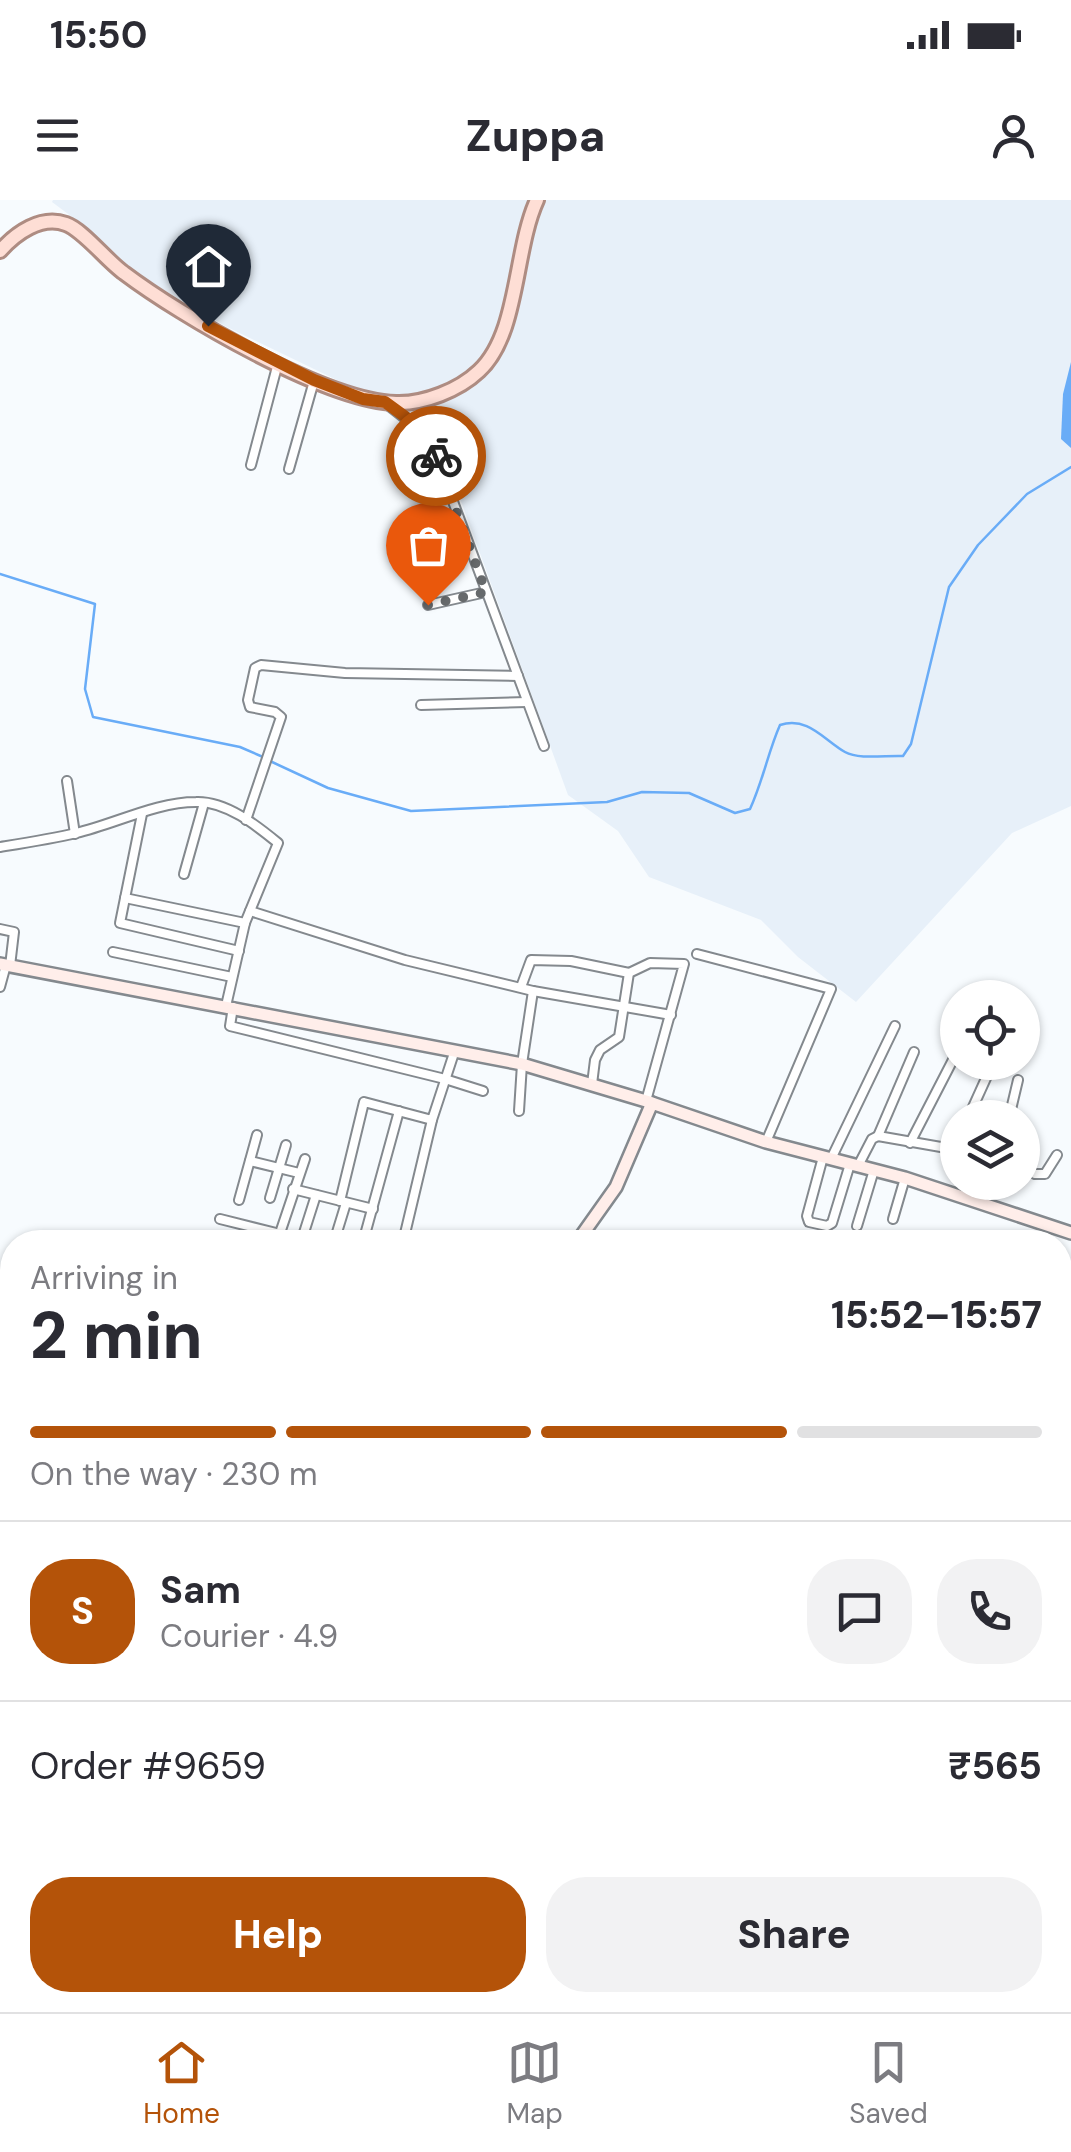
<!DOCTYPE html>
<meta charset="utf-8">
<style>
body{margin:0;font-family:"DM Sans",sans-serif;background:#f2f2f3;color:#2b2b33;height:100vh;display:flex;flex-direction:column;font-size:38px;white-space:nowrap}
*{box-sizing:border-box;margin:0}
p{font-size:32px;color:#7c7c81}
.icon{flex:none;width:55px;height:55px;fill:none;stroke:currentColor;stroke-width:2;stroke-linecap:round;stroke-linejoin:round}
.map{position:relative;flex:1;overflow:hidden}
.drawer{position:absolute;left:0px;top:1030px;width:1072px;height:782px;display:flex;flex-direction:column;background:#fff;border-radius:40px 40px 0 0;box-shadow:0 2px 8px #0004}
.drawer>*{flex:none}
.controls{position:absolute;left:940px;top:780px;display:grid;gap:20px}
.controls a{display:grid;place-items:center;width:100px;height:100px;border-radius:50%;background:#fff;box-shadow:0 2px 8px #0004;font-size:50px}
.pin{position:absolute;display:grid;place-items:center;width:85px;height:85px;color:#fff;margin:-102px -42px;border-radius:50% 50% 50% 0;rotate:-45deg;box-shadow:0 0 10px #0007}
.pin .icon{rotate:45deg}
.courier{position:absolute;display:grid;place-items:center;width:100px;height:100px;margin:-50px;border:8px solid #b45309;border-radius:50%;background:#fff;color:#222;box-shadow:0 2px 12px #0007}
.head em{font-style:normal;font-weight:800}
.head div{display:flex;flex-direction:column-reverse}
.head{display:flex;align-items:center;justify-content:space-between;height:170px;padding:0 30px}
h1{font-size:65px;font-weight:800;line-height:75px}
.bar{display:grid;grid-template-columns:repeat(4,1fr);gap:15px 10px;align-content:center;height:120px;padding:0 30px}
.bar i{height:12px;border-radius:8px;background:#e1e1e2}
.bar .current{background:#b45309}
.bar p{grid-column:span 4}
.line{display:flex;align-items:center;gap:25px;padding:0 30px;border-top:2px solid #e1e1e2}
.line div{flex:1}
.round{display:grid;place-items:center;flex:none;width:105px;height:105px;border-radius:40px;background:#f2f2f3}
.button{display:flex;gap:20px;margin-top:auto;padding:20px 30px}
.button a{flex:1;height:115px;border-radius:40px;background:#b45309;color:#fff;font-size:40px;font-weight:800;line-height:115px;text-align:center}
.button a+a{background:#f2f2f3;color:#2b2b33}
.status{display:flex;justify-content:space-between;align-items:center;height:70px;padding:0 50px;background:#fff;direction:ltr}
.status svg{height:28px;fill:currentColor}
header{display:flex;justify-content:space-between;align-items:center;height:130px;padding:0 30px;background:#fff;font-size:45px;font-weight:800}
.menu{display:flex;justify-content:space-around;align-items:center;height:140px;border-top:2px solid #e1e1e2;background:#fff;font-size:28px;color:#7c7c81}
.menu a{display:grid;justify-items:center;gap:5px}
.menu .current{color:#b45309}
.map>svg:first-child{display:block}
.built{fill:#e7f0f9}
.water{fill:#69acf7}
.lines{fill:none;stroke-linecap:round;stroke-linejoin:round}
.stream{stroke:#69acf7;stroke-width:2.5}
.street-casing{stroke:#84898e;stroke-width:12}
.secondary-casing{stroke:#84898e;stroke-width:16}
.primary-casing{stroke:#ae8c82;stroke-width:18}
.street{stroke:#fff;stroke-width:8}
.secondary{stroke:#ffeeea;stroke-width:11}
.primary{stroke:#feded5;stroke-width:12}
.done{stroke:#676a6c;stroke-width:10;stroke-dasharray:0 18}
.route{stroke:#b45309;stroke-width:12}
</style>
<div class="status"><b>15:50</b><svg viewBox="0 0 49 12"><path d="M0 12V9h3v3zM5 12V6h3v6zM10 12V3h3v9zM15 12V0h3v12zM26 1h20v11H26zM47 4h2v5h-2z"/></svg></div>
<header><svg class="icon" aria-label="menu" viewBox="0 0 24 24"><path d="M4 6h16M4 12h16M4 18h16"/></svg>Zuppa<svg class="icon" aria-label="person" viewBox="0 0 24 24"><circle cx="12" cy="8" r="4"/><path d="M4 21q1-7 8-7t8 7"/></svg></header>
<div class="map">
<svg width="1071" height="1812" viewBox="0 0 1071 1812">
<rect width="100%" height="100%" fill="#f7fbfe"/>
<polygon class="built" points="53,0 1071,0 1071,606 1012,633 856,802 798,757 761,720 649,677 618,631 568,595 434,227 225,126 135,73 95,34 52,2"/>
<polygon class="water" points="1071,162 1071,248 1061,239 1063,194"/>
<g class="lines">
<g class="stream">
<polyline points="0,374 95,404 85,489 93,517 240,547 263,557"/>
<path d="M 270,561 L 328,588 L 411,611 L 607,602 L 642,592 L 689,593 L 735,613 L 750,609 C 763,581 768,552 780,525 C 808,516 824,540 845,552 C 859,560 887,555 903,556 L 911,544 L 949,387 L 978,345 L 1027,294 L 1071,267"/>
</g>
<defs>
<g id="street">
<polyline points="388,205 429,237 544,546"/>
<polyline points="251,265 278,163"/>
<polyline points="289,269 314,181"/>
<polyline points="428,405 486,392"/>
<polyline points="421,505 527,502"/>
<polyline points="67,581 75,634"/>
<polyline points="142,614 120,723 239,751"/>
<polyline points="246,620 281,517 275,512 250,507 248,500 255,468 261,465 345,473 518,476"/>
<path d="M 0,647 C 25,643 51,639 76,633 C 115,624 156,602 196,602 C 226,601 256,625 278,643 L 245,723 L 226,806"/>
<polyline points="184,674 204,603"/>
<polyline points="125,698 245,723"/>
<polyline points="250,711 405,760 533,791 671,815"/>
<polyline points="0,729 14,732 10,766"/>
<polyline points="113,752 232,777"/>
<polyline points="697,754 831,789 766,942"/>
<polyline points="0,787 6,765"/>
<polyline points="521,787 531,760 571,761 629,773"/>
<polyline points="233,807 230,826 445,879 483,891"/>
<polyline points="592,884 595,860 600,850 619,837 629,773 650,763 684,764 646,901"/>
<polyline points="519,911 522,864 533,791"/>
<polyline points="968,918 992,865"/>
<polyline points="1009,918 1018,880"/>
<polyline points="878,936 914,852"/>
<polyline points="910,943 958,850"/>
<polyline points="823,957 807,1016 809,1022 827,1026 832,1023 850,964"/>
<polyline points="831,959 895,826"/>
<polyline points="250,961 299,973"/>
<polyline points="858,966 872,939 878,936 958,950"/>
<polyline points="1022,968 1035,974 1045,974 1057,955"/>
<polyline points="293,989 373,1009"/>
<polyline points="270,998 286,945"/>
<polyline points="239,1000 257,935"/>
<polyline points="340,1001 364,902 432,920 455,850"/>
<polyline points="220,1019 280,1034"/>
<polyline points="893,1019 905,978"/>
<polyline points="857,1026 874,970"/>
<polyline points="277,1042 305,959"/>
<polyline points="301,1042 316,995"/>
<polyline points="334,1042 346,1003"/>
<polyline points="363,1042 399,911"/>
<polyline points="403,1042 432,920"/>
<polyline points="738,1042 740,1036 771,1042"/>
<polyline points="0,1133 12,1133"/>
<polyline points="0,1202 12,1148"/>
<polyline points="1060,1232 1071,1234"/>
<polyline points="1060,1462 1071,1413"/>
<polyline points="1060,1476 1071,1477"/>
<polyline points="1065,1627 1071,1516"/>
<polyline points="179,1800 182,1812"/>
<polyline points="212,1812 215,1800"/>
<polyline points="245,1812 249,1800"/>
<polyline points="446,1812 486,1811"/>
</g>
<g id="secondary">
<polyline points="0,764 522,864 646,901 766,942 905,978 1071,1033"/>
<polyline points="577,1042 616,987 652,903"/>
<polyline points="298,1812 303,1800"/>
</g>
<g id="primary">
<path d="M 0,51 C 16,33 41,15 66,24 C 83,30 107,61 124,73 C 181,116 326,201 396,203 C 424,204 459,190 479,171 C 519,134 514,50 537,0"/>
<polyline points="0,1297 0,1317"/>
</g>
</defs>
<use href="#street" class="street-casing"/>
<use href="#secondary" class="secondary-casing"/>
<use href="#primary" class="primary-casing"/>
<use href="#street" class="street"/>
<use href="#secondary" class="secondary"/>
<use href="#primary" class="primary"/>
</g>
<g class="lines">
<polyline class="done" points="428,405 486,392 436,256"/>
<polyline class="route" points="208,126 314,180 363,199 385,202 422,229 429,237 436,256"/>
</g>
</svg>
<div class="controls">
<a><svg class="icon" aria-label="locate" viewBox="0 0 24 24"><circle cx="12" cy="12" r="6"/><path d="M12 2v4M12 18v4M2 12h4M18 12h4"/></svg></a>
<a><svg class="icon" aria-label="layers" viewBox="0 0 24 24"><path d="M12 4l9 5-9 5-9-5zM3 14l9 5 9-5"/></svg></a>
</div>
<div class="pin" style="left:428px;top:405px;background:#ea580c"><svg class="icon" aria-label="bag" viewBox="0 0 24 24"><path d="M5 8h14l-1 12H6zM9 8a3 3 0 0 1 6 0"/></svg></div>
<div class="pin" style="left:208px;top:126px;background:#1f2937"><svg class="icon" aria-label="home" viewBox="0 0 24 24"><path d="M3 11l9-7 9 7M6 9v11h12V9"/></svg></div>
<div class="courier" style="left:436px;top:256px"><svg class="icon" aria-label="bike" viewBox="0 0 24 24"><circle cx="6" cy="16" r="4"/><circle cx="18" cy="16" r="4"/><path d="M6 16l4-8h5l3 8M10 8l3 8H6M13 5h3"/></svg></div>
<section class="drawer">
<div class="head"><div><h1>2 min</h1><p>Arriving in</p></div><em>15:52–15:57</em></div>
<div class="bar"><i class="current"></i><i class="current"></i><i class="current"></i><i></i><p>On the way · 230 m</p></div>
<div class="line" style="height:180px"><b class="round" style="background:#b45309;color:#fff">S</b><div><b>Sam</b><p>Courier · 4.9</p></div><a class="round"><svg class="icon" aria-label="chat" viewBox="0 0 24 24"><path d="M4 5h16v11H9l-5 4z"/></svg></a><a class="round"><svg class="icon" aria-label="phone" viewBox="0 0 24 24"><path d="M5 4h4l2 5-3 2q2 4 5 5l2-3 5 2v4C11 20 4 13 5 4z"/></svg></a></div>
<div class="line" style="height:130px"><div>Order #9659</div><b>₹565</b></div>
<div class="button"><a>Help</a><a>Share</a></div>
</section>
</div>
<nav class="menu">
<a class="current"><svg class="icon" aria-label="home" viewBox="0 0 24 24"><path d="M3 11l9-7 9 7M6 9v11h12V9"/></svg>Home</a>
<a><svg class="icon" aria-label="map" viewBox="0 0 24 24"><path d="M3 6l6-2 6 2 6-2v14l-6 2-6-2-6 2zM9 4v14M15 6v14"/></svg>Map</a>
<a><svg class="icon" aria-label="saved" viewBox="0 0 24 24"><path d="M7 4h10v16l-5-4-5 4z"/></svg>Saved</a>
</nav>
